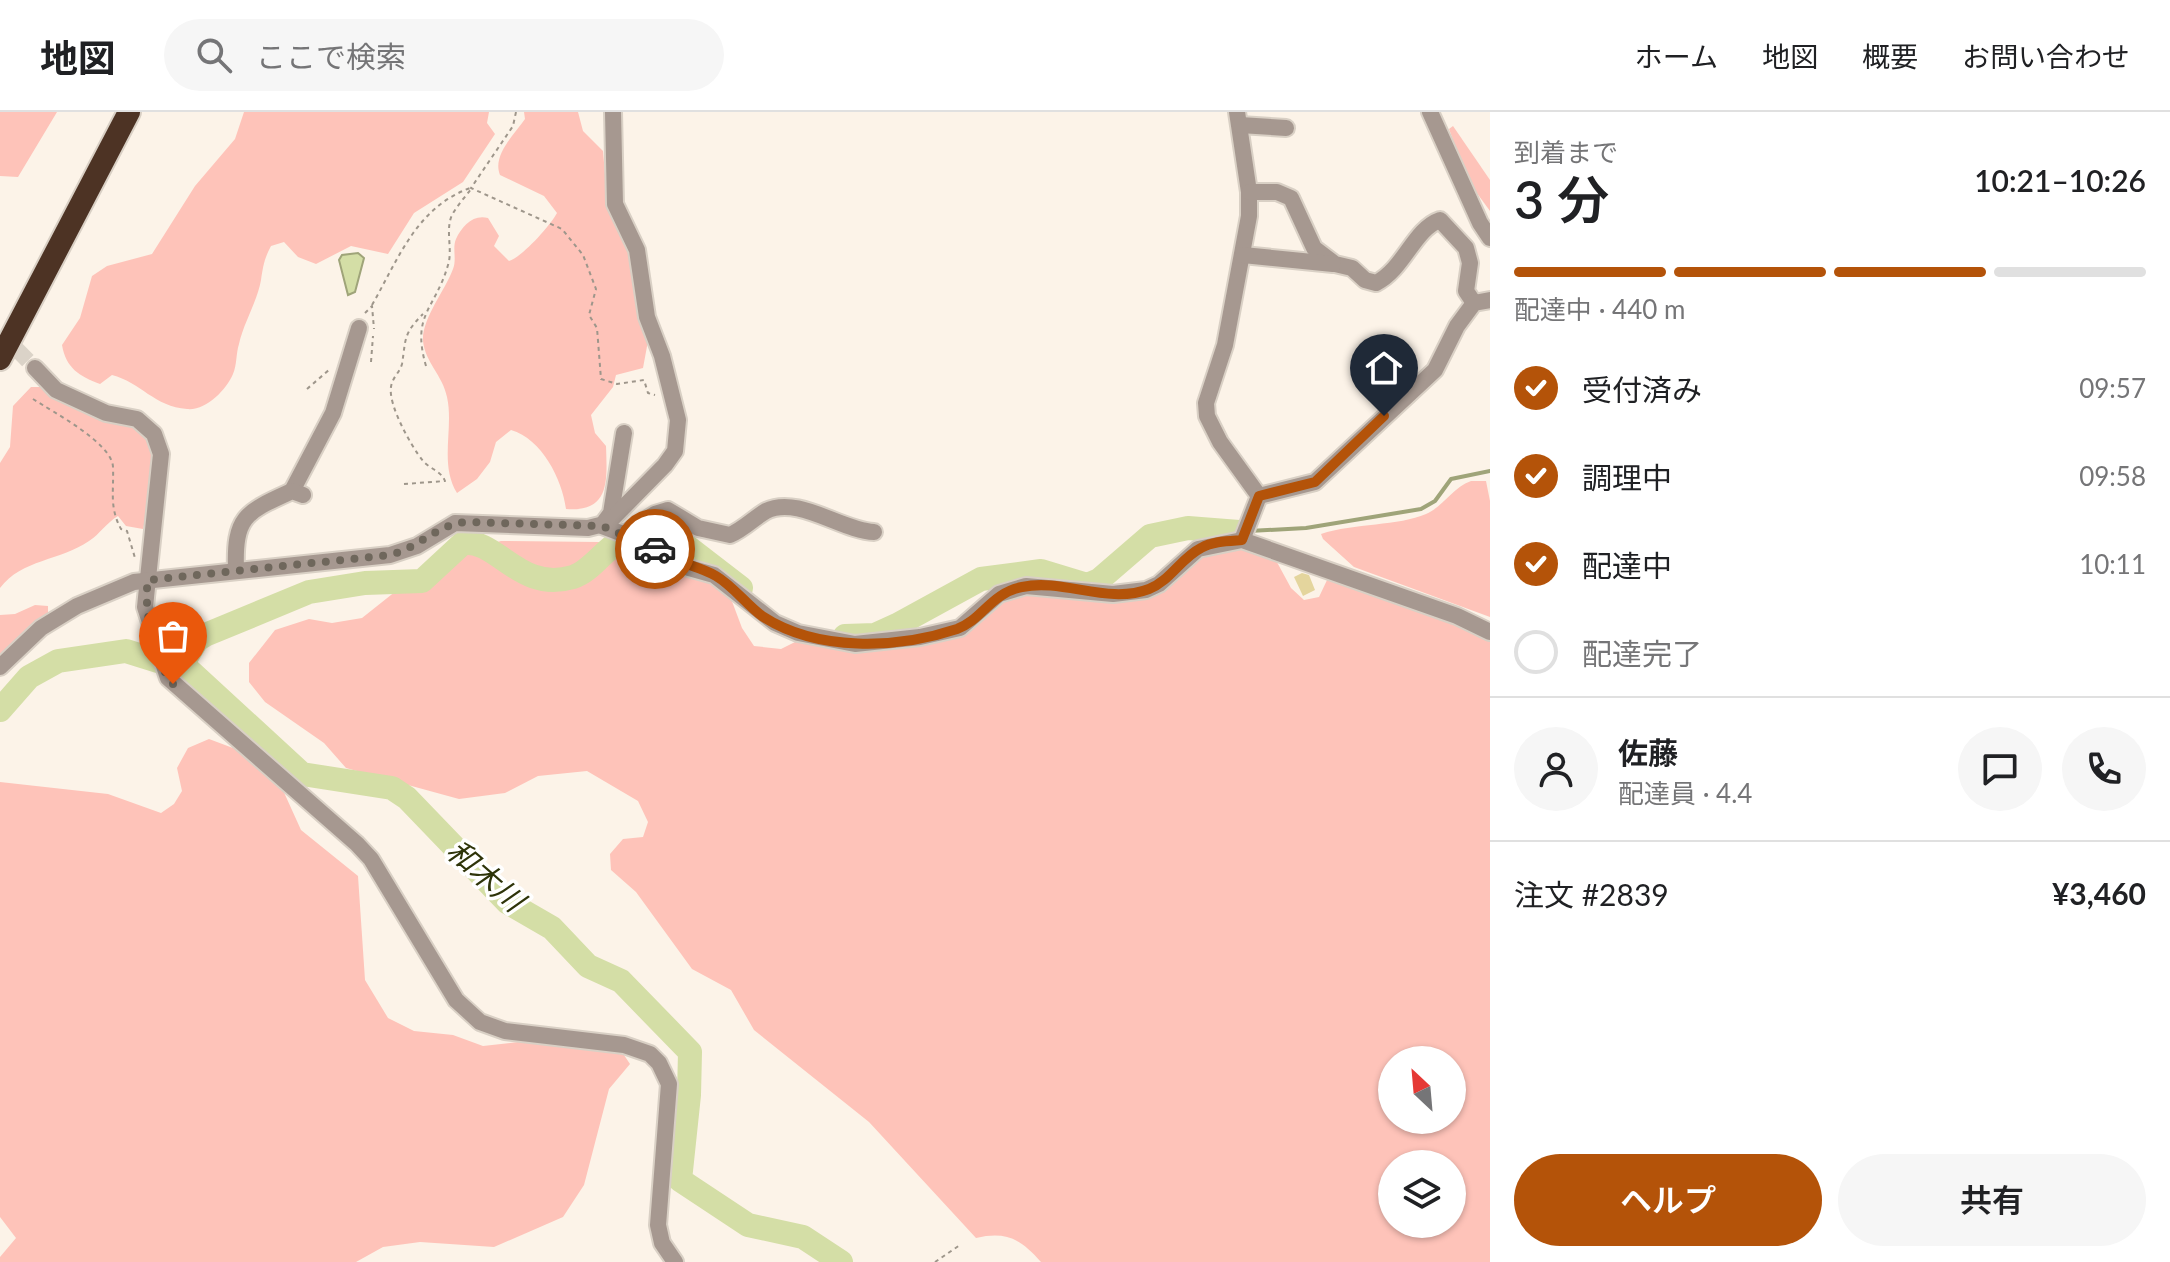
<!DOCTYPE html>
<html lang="ja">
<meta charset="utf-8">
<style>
body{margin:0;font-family:Lato,"Noto Sans JP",sans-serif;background:#f6f6f6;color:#202124;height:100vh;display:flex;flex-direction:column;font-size:30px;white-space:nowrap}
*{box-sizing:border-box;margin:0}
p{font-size:26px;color:#757577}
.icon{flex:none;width:44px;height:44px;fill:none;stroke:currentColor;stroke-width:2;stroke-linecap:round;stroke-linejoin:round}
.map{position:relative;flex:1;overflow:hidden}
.panel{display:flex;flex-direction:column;background:#fff;width:680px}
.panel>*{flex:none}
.needle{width:52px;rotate:334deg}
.controls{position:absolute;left:1378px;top:934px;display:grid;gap:16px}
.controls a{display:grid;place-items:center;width:88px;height:88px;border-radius:50%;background:#fff;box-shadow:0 2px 6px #0004;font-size:40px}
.pin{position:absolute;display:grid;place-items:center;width:68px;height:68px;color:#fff;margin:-82px -34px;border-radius:50% 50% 50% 0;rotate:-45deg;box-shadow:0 0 8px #0007}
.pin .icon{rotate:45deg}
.courier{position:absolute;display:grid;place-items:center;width:80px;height:80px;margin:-40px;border:6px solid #b45309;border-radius:50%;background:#fff;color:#222;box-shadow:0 2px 10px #0007}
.headline em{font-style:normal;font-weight:600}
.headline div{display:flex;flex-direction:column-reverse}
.headline{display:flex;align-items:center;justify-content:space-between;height:136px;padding:0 24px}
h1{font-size:52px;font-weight:600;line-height:60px}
.bar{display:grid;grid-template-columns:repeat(4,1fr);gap:12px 8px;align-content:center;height:96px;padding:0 24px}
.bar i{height:10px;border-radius:6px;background:#e0e0e0}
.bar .current{background:#b45309}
.bar p{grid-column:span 4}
.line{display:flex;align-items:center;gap:20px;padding:0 24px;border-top:2px solid #e0e0e0}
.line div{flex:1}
.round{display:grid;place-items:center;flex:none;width:84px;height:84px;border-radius:42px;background:#f6f6f6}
ol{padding:0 24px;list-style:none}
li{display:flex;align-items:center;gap:24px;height:88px}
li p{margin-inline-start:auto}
li .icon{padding:8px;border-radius:50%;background:#b45309;color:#fff;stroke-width:4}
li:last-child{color:#757577}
li i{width:44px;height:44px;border:4px solid #e0e0e0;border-radius:50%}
.cta{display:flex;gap:16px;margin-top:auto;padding:16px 24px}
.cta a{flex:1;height:92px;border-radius:48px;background:#b45309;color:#fff;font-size:32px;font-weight:600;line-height:92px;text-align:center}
.cta a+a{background:#f6f6f6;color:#202124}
header{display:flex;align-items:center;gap:48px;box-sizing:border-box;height:112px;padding:0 40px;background:#fff;border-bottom:2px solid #e0e0e0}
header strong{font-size:38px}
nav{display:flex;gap:44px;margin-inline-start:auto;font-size:28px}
.search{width:560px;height:72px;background:#f6f6f6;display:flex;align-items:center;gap:20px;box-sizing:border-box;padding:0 28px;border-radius:44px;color:#757577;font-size:30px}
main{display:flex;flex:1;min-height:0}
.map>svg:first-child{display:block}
.green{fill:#fec3b9;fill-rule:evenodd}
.water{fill:#d4dea6;stroke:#9fa479;stroke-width:2}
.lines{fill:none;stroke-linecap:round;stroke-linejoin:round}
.stream{stroke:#9fa479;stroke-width:4}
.river{stroke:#d4dea6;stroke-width:24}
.building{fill:#e4d59d}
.minor-tunnel{stroke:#dbd3c8;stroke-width:16;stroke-dasharray:16 8;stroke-linecap:butt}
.minor-casing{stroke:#d9d0c5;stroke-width:20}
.highway-casing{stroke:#d9d0c5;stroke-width:26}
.path{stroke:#9e968b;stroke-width:2;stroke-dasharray:4 4;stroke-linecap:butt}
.minor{stroke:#a69890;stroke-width:16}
.highway{stroke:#4d3324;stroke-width:22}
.done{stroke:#6f675c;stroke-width:8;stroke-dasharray:0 14.4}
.route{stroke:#b45309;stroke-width:10}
.labels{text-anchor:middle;stroke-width:7;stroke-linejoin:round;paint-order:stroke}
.water-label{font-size:30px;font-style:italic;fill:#2e3409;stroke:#fff}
</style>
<header>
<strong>地図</strong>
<div class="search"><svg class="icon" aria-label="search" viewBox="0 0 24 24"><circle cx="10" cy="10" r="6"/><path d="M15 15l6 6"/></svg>ここで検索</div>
<nav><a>ホーム</a><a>地図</a><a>概要</a><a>お問い合わせ</a></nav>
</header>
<main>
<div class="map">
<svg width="1490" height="1150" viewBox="0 0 1490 1150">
<rect width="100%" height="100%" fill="#fcf3e8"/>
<g class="green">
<polygon points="0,0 57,0 18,65 0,64"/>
<path d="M 244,0 L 489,0 L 487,11 L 495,22 L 463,70 L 414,101 L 388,142 L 351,134 L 316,152 L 298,145 L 284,130 L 271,134 C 264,147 263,155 261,168 C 257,190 244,210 239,232 C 236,241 237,253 233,262 C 226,278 206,299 187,297 C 155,295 140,270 112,263 L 100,272 C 79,264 66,256 62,233 L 80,206 L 92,164 L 107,154 L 152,142 L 195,74 L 235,27 Z"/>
<path d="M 524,0 L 578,0 L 583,19 L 603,39 L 607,85 L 630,136 L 648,229 L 643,256 L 616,263 L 613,275 L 591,303 L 595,321 L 606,334 C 607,367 611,401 566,397 C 562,367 542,327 511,318 L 496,330 L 490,350 L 477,367 L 457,381 C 439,352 454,316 447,285 C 443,264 425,250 423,229 C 422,206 445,179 453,157 C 457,147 452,136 456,127 C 462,114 473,102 488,106 L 499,124 L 494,134 L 509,149 C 522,145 550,114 557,101 L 544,84 L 500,63 C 492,43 514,23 525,7 Z"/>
<polygon points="1453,14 1490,68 1490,99 1468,69 1449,17"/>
<path d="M 31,275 L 46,275 L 107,310 L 137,314 C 141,319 146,325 149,331 C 156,348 148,399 143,417 L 126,414 L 118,404 C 106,411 100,422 89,429 C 60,449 22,447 0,476 L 0,351 L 10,335 L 13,294 Z"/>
<path d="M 1471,369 L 1486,369 L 1490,389 L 1490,505 L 1354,455 L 1323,427 L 1321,422 C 1354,411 1399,414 1426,402 C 1444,394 1452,376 1471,369 Z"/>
<path d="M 501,429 L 599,430 L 714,469 L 730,484 L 742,516 L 754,534 L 781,537 L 801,527 L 907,534 L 1004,486 L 1027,482 L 1118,490 L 1158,480 L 1176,468 L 1200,444 L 1245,434 L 1272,441 L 1291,476 L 1304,488 L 1319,485 L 1328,466 L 1381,482 L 1490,526 L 1490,1150 L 1041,1150 C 1021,1127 1006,1119 976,1126 L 869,1010 L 754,918 L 731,878 L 692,857 L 636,780 L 611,758 L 610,742 L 623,727 L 643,725 L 648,710 L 638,689 L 587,659 L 538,664 L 505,681 L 459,687 L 346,656 L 324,631 L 265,590 L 249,570 L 249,551 L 275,518 L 309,507 L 332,511 L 362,506 L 396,479 L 463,439 ZM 1392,948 L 1452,948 L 1452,1008 L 1392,1008 ZM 1392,1052 L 1452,1052 L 1452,1112 L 1392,1112 Z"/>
<polygon points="35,493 48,494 48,501 36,508 0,544 0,503 15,502"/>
<polygon points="209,627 233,636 259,653 282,676 301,718 358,764 365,868 388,906 414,919 453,923 483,934 518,930 622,940 630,952 609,977 584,1073 563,1105 494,1135 420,1130 383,1135 356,1150 0,1150 0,1145 16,1126 0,1105 0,670 108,682 161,701 174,692 182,679 177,656 188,636"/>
</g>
<polygon class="water" points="358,141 364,146 355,180 348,183 339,148 342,143"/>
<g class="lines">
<polyline class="stream" points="1249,419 1306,416 1421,397 1435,389 1451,367 1490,359"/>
<g class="river">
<polyline points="845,524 875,523 897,513 981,467 1041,459 1087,473 1099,468 1150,424 1188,416 1239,420"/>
<path d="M 180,556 L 197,528 L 205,523 L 309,480 L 365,471 L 422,469 L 463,431 C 498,427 519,481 573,465 C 592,459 605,436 623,427 L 644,435 L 680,429 L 741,476"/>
<polyline points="0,598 29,565 58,549 126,539 190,559 302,662 392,676 407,686 507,790 552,816 588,854 621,869 690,940 689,983 680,1068 748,1113 803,1125 841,1150"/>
</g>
</g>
<polygon class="building" points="1302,461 1309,463 1315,478 1303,484 1294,465"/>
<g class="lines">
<polyline class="minor-tunnel" points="0,220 35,256"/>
<defs>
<g id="minor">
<polyline points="1237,0 1249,80 1249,104 1225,233 1206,291 1207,304 1220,330 1259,384 1242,428"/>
<polyline points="1430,0 1480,111 1490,126"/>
<polyline points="1240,13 1286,16"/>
<path d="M 1249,80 L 1277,80 L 1291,86 L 1314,136 L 1335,152 L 1352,156 L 1365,168 L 1376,171 C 1404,157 1414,117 1440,108 L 1466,136 L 1470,151 L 1466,179 L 1474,191"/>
<polyline points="1243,143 1333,152"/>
<polyline points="35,256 56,278 106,301 137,307 154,322 161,342 145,495 168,566 357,732 371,747 456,888 480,910 505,919 624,933 650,942 659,951 669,972 658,1113 662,1131 675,1150"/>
<polyline points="292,379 333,301 359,216"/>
<polyline points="1259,384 1315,370 1435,258 1457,214 1474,191 1490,188"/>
<polyline points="605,409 611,401 624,321"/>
<polyline points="602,414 644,430 689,456 714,463 775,511 798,521 855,532 920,525 960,516 999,482 1026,474 1113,482 1146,478 1159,472 1198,437 1242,428 1457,504 1490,520"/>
<path d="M 623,423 L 655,402 L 668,398 L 698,416 L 730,423 C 744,417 754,406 766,399 C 798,383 842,419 874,420"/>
<path d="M 236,458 C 234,404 246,400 292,379 L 303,383"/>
<polyline points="0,555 41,516 77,494 134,470 390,443 417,434 455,411 588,416 608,411 665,353 675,339 678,308 662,244 647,205 637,138 615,92 613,0"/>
</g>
<polyline id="highway" points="0,247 129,0"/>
</defs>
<use href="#minor" class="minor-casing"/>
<use href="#highway" class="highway-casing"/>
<g class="path">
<polyline points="516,0 513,14 471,76 562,117 583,143 596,177 589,203 597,216 601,267 617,272 644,268 648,281 655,283"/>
<path d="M 372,193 C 399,146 416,96 470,76"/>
<polyline points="365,201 372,194 374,217"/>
<polyline points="371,250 373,224"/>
<path d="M 426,254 C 411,202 435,198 448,153 C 453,138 445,118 452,103 C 457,94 465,85 471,77"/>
<polyline points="307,277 330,257"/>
<path d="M 33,287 C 53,300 112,331 113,355 C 114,379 109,395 121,417 L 127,419 L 135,446"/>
<path d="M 404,372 L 445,369 C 441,359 430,357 423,349 C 411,334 388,293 391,275 C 392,266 400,260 402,252 C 406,227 403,222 423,202"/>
<polyline points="935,1150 960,1133"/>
</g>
<use href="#minor" class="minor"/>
<use href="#highway" class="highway"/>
</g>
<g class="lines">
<path class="done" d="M 173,572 C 154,549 143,497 148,468 L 390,443 C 418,436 437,413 465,410 L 602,414 L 655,437"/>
<path class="route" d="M 655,437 C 677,452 697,453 716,464 C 733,474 746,492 762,504 C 817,540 897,537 957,517 C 982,508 991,481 1022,475 C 1064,466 1107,493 1149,477 C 1170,469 1181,446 1201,436 C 1213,429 1229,429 1242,428 L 1259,384 L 1315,370 L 1384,304"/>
</g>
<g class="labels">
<g class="water-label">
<text transform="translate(485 764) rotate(41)" y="10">和木川</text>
</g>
</g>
</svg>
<div class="controls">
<a><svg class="needle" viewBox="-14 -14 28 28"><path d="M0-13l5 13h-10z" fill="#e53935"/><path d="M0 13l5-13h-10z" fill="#757577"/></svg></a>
<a><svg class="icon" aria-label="layers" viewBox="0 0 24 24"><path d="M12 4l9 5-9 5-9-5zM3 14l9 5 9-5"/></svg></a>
</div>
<div class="pin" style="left:173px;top:572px;background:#ea580c"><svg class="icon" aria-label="bag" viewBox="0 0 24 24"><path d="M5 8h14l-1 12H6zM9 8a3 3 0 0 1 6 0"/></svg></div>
<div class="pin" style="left:1384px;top:304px;background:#1f2937"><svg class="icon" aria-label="home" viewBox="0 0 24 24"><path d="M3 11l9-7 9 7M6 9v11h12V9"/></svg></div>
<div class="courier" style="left:655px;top:437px"><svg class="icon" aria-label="car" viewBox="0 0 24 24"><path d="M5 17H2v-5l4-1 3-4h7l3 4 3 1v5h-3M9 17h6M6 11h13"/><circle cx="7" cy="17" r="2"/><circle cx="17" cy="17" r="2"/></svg></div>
</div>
<section class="panel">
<div class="headline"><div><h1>3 分</h1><p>到着まで</p></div><em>10:21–10:26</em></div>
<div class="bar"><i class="current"></i><i class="current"></i><i class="current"></i><i></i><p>配達中 · 440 m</p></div>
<ol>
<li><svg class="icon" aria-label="check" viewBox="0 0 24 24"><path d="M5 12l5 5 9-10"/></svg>受付済み<p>09:57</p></li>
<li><svg class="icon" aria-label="check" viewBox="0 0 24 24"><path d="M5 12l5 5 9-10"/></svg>調理中<p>09:58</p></li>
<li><svg class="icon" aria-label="check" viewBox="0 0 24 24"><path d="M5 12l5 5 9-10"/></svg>配達中<p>10:11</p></li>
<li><i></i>配達完了</li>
</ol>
<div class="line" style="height:144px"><a class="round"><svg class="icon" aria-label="person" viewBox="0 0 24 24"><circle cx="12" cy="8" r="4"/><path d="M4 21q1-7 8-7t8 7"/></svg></a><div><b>佐藤</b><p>配達員 · 4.4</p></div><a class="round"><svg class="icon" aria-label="chat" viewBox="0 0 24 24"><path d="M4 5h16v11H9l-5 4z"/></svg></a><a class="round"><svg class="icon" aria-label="phone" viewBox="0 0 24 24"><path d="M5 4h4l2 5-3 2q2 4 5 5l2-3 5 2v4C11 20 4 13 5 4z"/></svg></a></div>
<div class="line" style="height:104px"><div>注文 #2839</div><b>¥3,460</b></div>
<div class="cta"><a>ヘルプ</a><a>共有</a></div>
</section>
</main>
